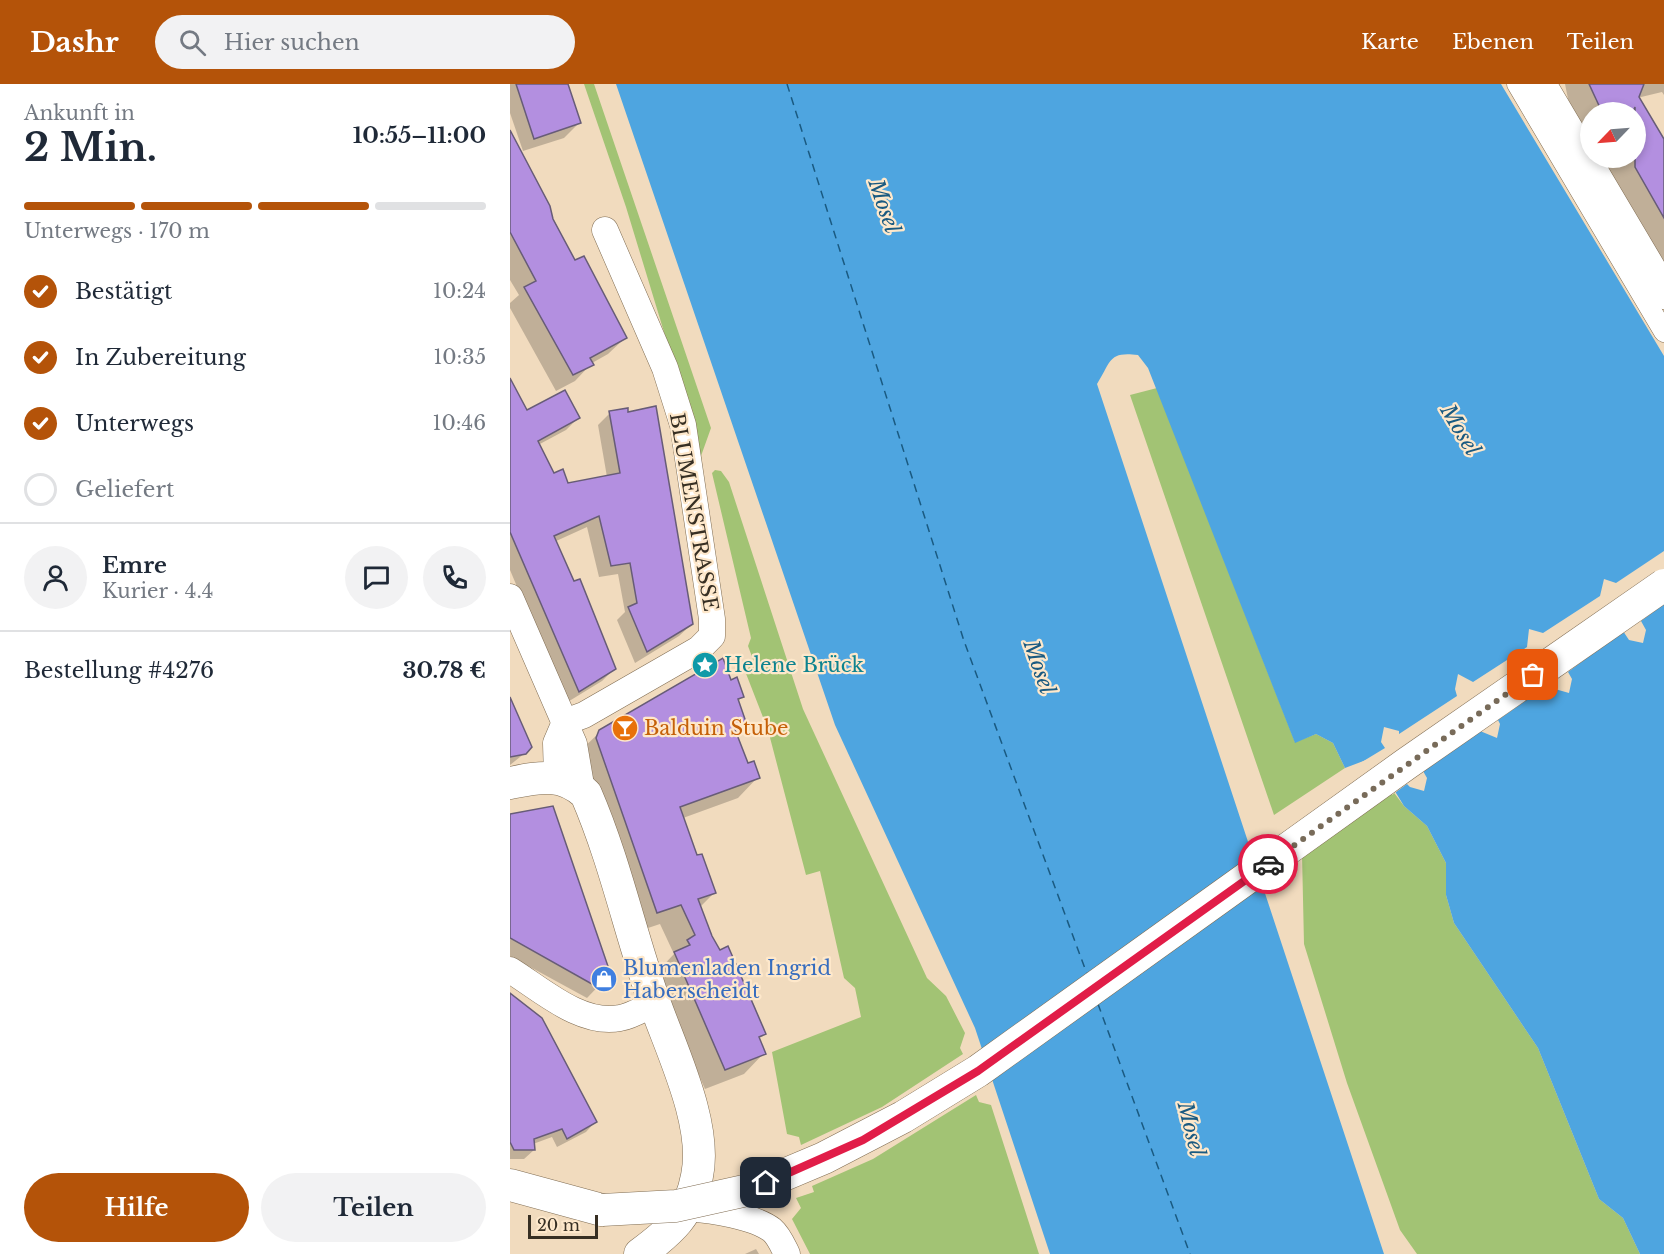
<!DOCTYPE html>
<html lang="de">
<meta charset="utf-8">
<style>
body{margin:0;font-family:"Libre Baskerville",serif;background:#f2f2f3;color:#1f2937;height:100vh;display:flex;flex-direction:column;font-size:22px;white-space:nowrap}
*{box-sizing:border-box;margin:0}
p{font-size:20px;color:#747a83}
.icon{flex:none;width:33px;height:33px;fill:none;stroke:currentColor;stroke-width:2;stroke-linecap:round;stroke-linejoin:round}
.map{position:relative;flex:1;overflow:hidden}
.panel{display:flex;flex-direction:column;background:#fff;width:510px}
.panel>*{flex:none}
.needle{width:39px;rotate:245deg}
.fabs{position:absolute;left:1070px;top:18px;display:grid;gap:12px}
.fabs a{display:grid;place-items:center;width:66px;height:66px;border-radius:50%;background:#fff;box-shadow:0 3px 9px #0003;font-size:30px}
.scale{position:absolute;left:18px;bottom:15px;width:70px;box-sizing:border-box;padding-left:6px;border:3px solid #372f23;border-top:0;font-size:16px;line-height:21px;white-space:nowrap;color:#372f23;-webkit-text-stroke:4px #fee8cb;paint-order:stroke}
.pin{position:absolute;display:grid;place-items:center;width:51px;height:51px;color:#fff;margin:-26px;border-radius:12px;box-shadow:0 3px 9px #0006}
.courier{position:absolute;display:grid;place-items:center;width:60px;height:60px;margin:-30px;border:4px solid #e11d48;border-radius:50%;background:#fff;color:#222;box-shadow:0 2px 8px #0007}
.head em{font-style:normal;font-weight:700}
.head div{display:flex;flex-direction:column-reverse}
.head{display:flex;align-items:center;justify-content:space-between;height:102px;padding:0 24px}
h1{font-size:39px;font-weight:700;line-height:45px}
.bar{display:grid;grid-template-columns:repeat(4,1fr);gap:9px 6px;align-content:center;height:72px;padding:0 24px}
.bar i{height:8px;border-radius:4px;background:#e0e1e3}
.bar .on{background:#b45309}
.bar p{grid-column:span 4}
.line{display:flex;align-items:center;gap:15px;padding:0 24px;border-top:2px solid #e0e1e3}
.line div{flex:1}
.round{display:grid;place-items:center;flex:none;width:63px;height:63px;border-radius:32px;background:#f2f2f3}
ol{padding:0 24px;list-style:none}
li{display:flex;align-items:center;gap:18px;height:66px}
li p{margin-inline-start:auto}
li .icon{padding:6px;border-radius:50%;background:#b45309;color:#fff;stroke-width:4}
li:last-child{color:#747a83}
li i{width:33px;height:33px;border:3px solid #e0e1e3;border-radius:50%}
.cta{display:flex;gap:12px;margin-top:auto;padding:12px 24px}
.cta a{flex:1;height:69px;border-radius:36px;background:#b45309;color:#fff;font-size:24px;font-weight:700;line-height:69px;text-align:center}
.cta a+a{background:#f2f2f3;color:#1f2937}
header{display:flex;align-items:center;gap:36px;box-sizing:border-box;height:84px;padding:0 30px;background:#b45309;color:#fff}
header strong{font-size:28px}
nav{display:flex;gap:33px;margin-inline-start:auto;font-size:21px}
.search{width:420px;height:54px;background:#f2f2f3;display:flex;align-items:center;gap:15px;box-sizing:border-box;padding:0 21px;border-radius:33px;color:#747a83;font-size:22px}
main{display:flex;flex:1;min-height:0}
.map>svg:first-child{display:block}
.green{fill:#a2c374}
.water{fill:#4ea5e0}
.pier{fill:#f1dbbe}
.shadow{fill:#0003}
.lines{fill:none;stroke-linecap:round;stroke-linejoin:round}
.ferry{stroke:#1a5a81;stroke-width:1.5;stroke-dasharray:8 6;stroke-linecap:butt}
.building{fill:#b38fe0;stroke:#675c77;stroke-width:1.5}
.pedestrian-casing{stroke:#806d53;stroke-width:21}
.minor-casing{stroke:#806d53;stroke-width:27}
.tertiary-casing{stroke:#806d53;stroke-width:33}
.pedestrian{stroke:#fff;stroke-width:20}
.minor{stroke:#fff;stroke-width:26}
.tertiary{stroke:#fff;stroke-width:32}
.tertiary-bridge-casing{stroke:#806d53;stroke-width:33;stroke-linecap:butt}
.tertiary-bridge{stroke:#fff;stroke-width:32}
.done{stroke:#786b59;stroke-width:6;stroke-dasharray:0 10.8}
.route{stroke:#e11d48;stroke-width:8}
.labels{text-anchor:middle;stroke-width:4.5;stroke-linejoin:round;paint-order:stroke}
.street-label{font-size:20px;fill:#372f23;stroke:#fee8cb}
.culture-label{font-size:20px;fill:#0d838f;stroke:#fee8cb;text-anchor:start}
.food-label{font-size:20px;fill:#c56008;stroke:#fee8cb;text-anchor:start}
.shop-label{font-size:20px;fill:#366cbe;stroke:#fee8cb;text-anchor:start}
.water-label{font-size:21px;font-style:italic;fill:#1a5a81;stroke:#fee8cb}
</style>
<header>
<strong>Dashr</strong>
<div class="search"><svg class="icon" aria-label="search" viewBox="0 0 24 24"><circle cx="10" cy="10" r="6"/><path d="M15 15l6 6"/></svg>Hier suchen</div>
<nav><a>Karte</a><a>Ebenen</a><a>Teilen</a></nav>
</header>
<main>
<section class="panel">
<div class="head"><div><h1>2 Min.</h1><p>Ankunft in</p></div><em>10:55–11:00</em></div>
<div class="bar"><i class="on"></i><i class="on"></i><i class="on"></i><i></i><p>Unterwegs · 170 m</p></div>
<ol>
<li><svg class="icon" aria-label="check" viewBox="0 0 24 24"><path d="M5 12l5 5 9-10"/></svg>Bestätigt<p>10:24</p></li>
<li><svg class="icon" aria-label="check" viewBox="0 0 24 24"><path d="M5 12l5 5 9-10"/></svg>In Zubereitung<p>10:35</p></li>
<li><svg class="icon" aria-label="check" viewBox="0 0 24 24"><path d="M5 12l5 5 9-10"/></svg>Unterwegs<p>10:46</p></li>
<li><i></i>Geliefert</li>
</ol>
<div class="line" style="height:108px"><a class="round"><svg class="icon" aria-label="person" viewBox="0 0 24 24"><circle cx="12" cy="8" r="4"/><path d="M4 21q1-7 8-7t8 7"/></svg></a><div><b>Emre</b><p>Kurier · 4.4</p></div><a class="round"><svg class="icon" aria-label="chat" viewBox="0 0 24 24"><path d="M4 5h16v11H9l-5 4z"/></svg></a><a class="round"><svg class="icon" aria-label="phone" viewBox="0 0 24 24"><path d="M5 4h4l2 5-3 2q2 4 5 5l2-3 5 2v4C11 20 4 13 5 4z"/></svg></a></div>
<div class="line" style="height:78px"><div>Bestellung #4276</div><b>30.78 €</b></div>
<div class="cta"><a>Hilfe</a><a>Teilen</a></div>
</section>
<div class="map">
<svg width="1154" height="1170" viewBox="0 0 1154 1170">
<rect width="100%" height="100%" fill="#f1dbbe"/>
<g class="green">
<polygon points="74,0 84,0 201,344 191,372 198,435 182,340 116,123"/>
<polygon points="647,304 785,658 806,650 823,659 835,684 764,731 620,311"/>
<polygon points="205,386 211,387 219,398 293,625 417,894 436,912 455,949 450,964 453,970 372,1023 291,1061 289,1053 277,1050 262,968 351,933 345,904 334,894 310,787 296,791 258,646 235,587 244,578 238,562 241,554 202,389"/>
<polygon points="882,706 894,722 917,742 936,779 936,811 944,839 1028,964 1089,1115 1113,1134 1130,1170 907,1170 890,1146 837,999 794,860 792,770"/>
<polygon points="466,1011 469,1018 481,1021 529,1170 300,1170 282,1135 291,1124 286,1114 304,1108 302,1102 363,1075"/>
</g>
<path class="water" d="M 106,0 L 991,0 L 1154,272 L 1154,1170 L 1130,1170 L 1113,1134 L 1089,1115 L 1028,964 L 944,839 L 936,811 L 936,779 L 917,742 L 894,722 L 864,673 L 835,684 L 823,659 L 806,650 L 785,659 L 638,284 L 628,271 C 598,267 601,278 587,300 L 874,1170 L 540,1170 L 465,944 L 325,641 Z"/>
<polygon class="pier" points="1154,467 1154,520 1131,537 1136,546 1133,559 1119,556 1113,547 1058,588 1062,595 1059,609 1045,605 1040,600 988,636 990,640 987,654 970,647 913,687 917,694 914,707 900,703 897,700 882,711 862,676 842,684 875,664 871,658 874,643 889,647 889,650 947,612 945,605 948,590 963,598 1017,563 1019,545 1033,549 1090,512 1094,495 1106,499"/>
<g class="shadow">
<polygon points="0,0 56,0 69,39 54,54 13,67 0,29"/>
<polygon points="1055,0 1154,0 1154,11 1152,8 1127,14 1123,24 1138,31 1154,58 1154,178 1089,74 1125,74 1125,28 1080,28 1080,59 1058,15"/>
<polygon points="8,64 65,178 115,254 98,270 82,279 65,297 46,307 0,224 0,219 9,211 0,196 0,68"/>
<polygon points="0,296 16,328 68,334 56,346 28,361 43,391 57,401 97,393 88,341 100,329 182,540 169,552 125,579 107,536 115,528 108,490 89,493 77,443 44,458 104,585 92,597 56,619 0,486"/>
<polygon points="220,598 232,613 227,618 235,638 224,648 237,681 248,693 228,714 173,734 186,773 204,809 190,823 201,853 210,868 223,881 245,923 254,950 248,955 254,969 234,990 195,1005 145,890 164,870 150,840 126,848 68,669 90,648"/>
<polygon points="0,615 15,669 0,681"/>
<polygon points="0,732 100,890 77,914 0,872"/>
<polygon points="0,912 85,1038 76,1048 47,1063 42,1053 23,1060 24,1066 14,1075 0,1075"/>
<polygon points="246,1165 249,1170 235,1170"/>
</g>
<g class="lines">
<g class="ferry">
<polyline points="277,0 454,557 577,890"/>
<polyline points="588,920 680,1170"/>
</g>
</g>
<g class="building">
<polygon points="6,0 58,0 71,39 24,55"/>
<polygon points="1079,0 1134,0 1129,13 1154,55 1154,134 1125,83 1125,23 1123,28 1092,28"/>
<polygon points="0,46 40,122 43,135 65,176 74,172 117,254 80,274 84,281 63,291 14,203 26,197 0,148"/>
<polygon points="0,294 17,326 55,306 70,334 28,357 44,389 53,385 58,399 110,389 99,327 118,324 118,328 146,322 183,540 137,568 118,523 127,519 120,479 101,482 89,432 44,452 64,497 70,495 106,585 69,608 0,448"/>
<polygon points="213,574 221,596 227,593 234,613 228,615 236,638 224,643 238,679 244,677 250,694 170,723 187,771 192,770 206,809 188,815 202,852 210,866 218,862 256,950 249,953 256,970 215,986 164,868 180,861 177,856 185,851 171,821 147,829 86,654 89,646"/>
<polygon points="0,613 22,663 16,670 0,673"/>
<polygon points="43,722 101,891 89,904 0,854 0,730"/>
<polygon points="0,909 32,934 87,1038 57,1055 52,1045 24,1055 25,1066 4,1066 0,1058"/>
</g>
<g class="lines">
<defs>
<polyline id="pedestrian" points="1007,0 1154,248"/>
<g id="minor">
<polyline points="0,513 64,660 72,707"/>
<polyline points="55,638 74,631 189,565 202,552 202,535 173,341 155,284 95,146"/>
<polyline points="47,693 46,659 55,638"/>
<path d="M 0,886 C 31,905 71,942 110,934 C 122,932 134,924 145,919"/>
<path d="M 178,1124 C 201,1126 244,1132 262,1146 C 269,1152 273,1162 277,1170"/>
</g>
<g id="tertiary">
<polyline points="1030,0 1154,209"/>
<path d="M 0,699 C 30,693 52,688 76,710 C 105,777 120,849 144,917 C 161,966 198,1040 187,1092 C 180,1131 161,1147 130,1170"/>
<polyline points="0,1101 92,1126"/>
</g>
</defs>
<use href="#pedestrian" class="pedestrian-casing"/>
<use href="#minor" class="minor-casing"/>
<use href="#tertiary" class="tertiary-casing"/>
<use href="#pedestrian" class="pedestrian"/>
<use href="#minor" class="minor"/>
<use href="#tertiary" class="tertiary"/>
<defs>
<polyline id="tertiary-bridge" points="92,1126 166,1122 238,1106 314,1074 393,1033 468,987 896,680 1154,501"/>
</defs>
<use href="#tertiary-bridge" class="tertiary-bridge-casing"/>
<use href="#tertiary-bridge" class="tertiary-bridge"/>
</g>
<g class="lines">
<polyline class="done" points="758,780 1023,591"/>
<polyline class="route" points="256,1099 353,1056 468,987 758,780"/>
</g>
<defs>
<symbol id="sight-disc" viewBox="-11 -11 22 22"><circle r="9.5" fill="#0f9aa8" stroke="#fee8cb"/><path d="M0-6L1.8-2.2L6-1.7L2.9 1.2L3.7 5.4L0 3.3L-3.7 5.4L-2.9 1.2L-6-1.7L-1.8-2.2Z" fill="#fff"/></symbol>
<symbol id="bar-disc" viewBox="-11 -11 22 22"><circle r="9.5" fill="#e8710a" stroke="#fee8cb"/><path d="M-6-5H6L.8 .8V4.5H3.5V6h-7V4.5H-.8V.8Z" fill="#fff"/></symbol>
<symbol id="shop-disc" viewBox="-11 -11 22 22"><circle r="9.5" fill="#3f7fe0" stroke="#fee8cb"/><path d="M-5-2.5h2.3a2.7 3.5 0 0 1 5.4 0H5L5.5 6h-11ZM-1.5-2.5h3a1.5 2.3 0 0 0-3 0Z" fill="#fff"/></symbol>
</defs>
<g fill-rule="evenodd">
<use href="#sight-disc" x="180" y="566" width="30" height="30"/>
<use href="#bar-disc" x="100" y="629" width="30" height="30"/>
<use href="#shop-disc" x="79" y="880" width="30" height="30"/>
</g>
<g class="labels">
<g class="street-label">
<text transform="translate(184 428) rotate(80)" y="7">BLUMENSTRASSE</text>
</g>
<g class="culture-label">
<text x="214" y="588">Helene Brück</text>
</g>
<g class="food-label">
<text x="134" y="651">Balduin Stube</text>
</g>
<g class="shop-label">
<text x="113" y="891">Blumenladen Ingrid<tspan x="113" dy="23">Haberscheidt</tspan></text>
</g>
<g class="water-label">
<text transform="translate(374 122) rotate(71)" y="7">Mosel</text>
<text transform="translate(950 346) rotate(59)" y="7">Mosel</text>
<text transform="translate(529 583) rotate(71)" y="7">Mosel</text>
<text transform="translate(681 1045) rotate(76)" y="7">Mosel</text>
</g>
</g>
</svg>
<div class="fabs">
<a><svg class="needle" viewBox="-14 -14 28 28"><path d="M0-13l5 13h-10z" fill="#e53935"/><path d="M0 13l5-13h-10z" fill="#747a83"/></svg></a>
</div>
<div class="scale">20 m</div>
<div class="pin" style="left:1023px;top:591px;background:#ea580c"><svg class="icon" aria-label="bag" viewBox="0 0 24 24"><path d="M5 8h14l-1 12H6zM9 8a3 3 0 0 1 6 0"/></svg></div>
<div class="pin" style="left:256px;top:1099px;background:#1f2937"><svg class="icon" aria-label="home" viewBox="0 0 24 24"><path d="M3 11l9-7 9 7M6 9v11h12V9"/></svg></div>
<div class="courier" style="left:758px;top:780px"><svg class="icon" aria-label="car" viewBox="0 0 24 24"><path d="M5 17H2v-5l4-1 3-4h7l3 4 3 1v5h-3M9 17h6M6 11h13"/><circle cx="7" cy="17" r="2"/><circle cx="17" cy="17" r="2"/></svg></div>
</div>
</main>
